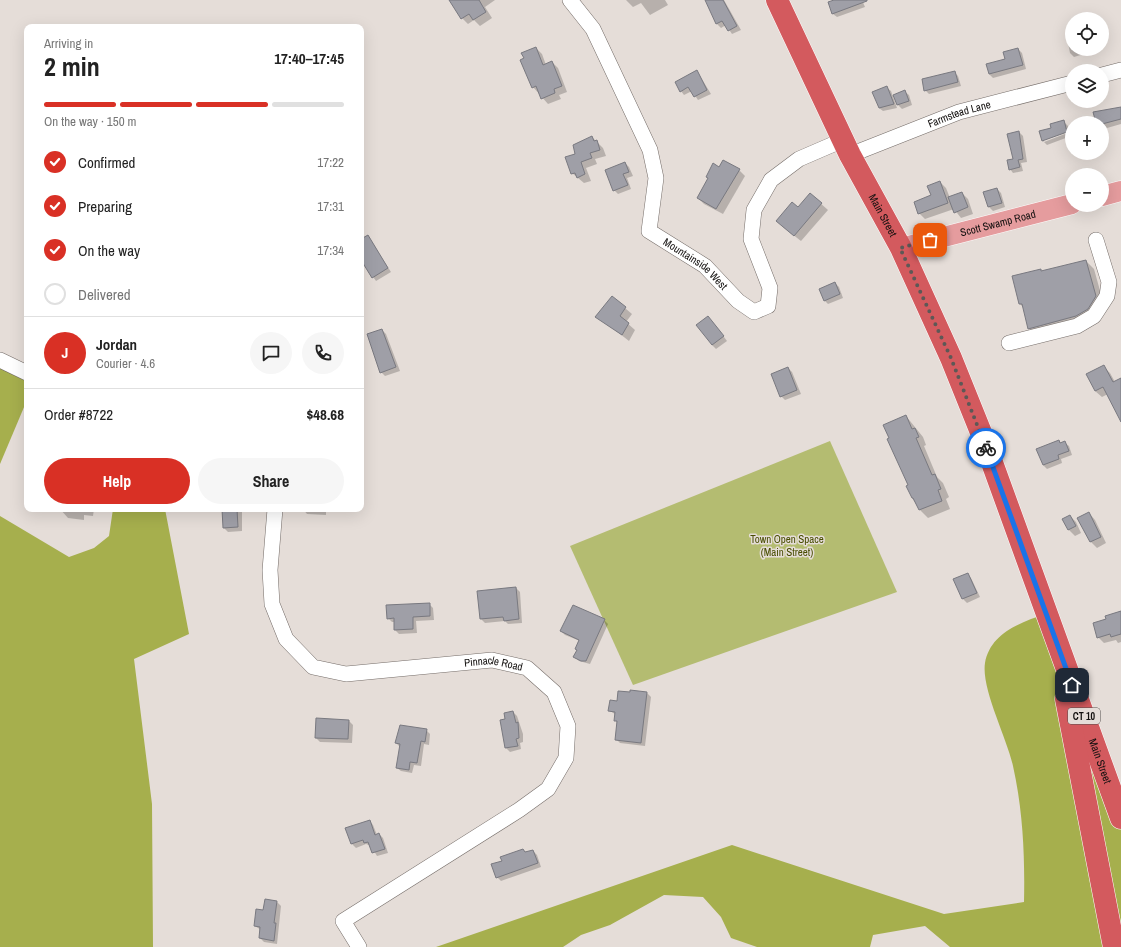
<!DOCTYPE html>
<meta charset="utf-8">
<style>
body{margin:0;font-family:"Archivo Narrow",sans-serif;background:#f6f6f6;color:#222;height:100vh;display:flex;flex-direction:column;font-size:15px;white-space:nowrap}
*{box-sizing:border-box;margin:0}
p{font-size:13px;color:#767676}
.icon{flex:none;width:22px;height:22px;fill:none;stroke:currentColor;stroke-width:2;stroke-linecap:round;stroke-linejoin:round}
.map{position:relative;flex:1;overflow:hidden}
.details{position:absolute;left:24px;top:24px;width:340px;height:488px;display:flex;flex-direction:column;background:#fff;border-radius:8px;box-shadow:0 4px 16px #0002}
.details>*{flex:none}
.tools{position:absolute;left:1065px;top:12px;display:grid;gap:8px}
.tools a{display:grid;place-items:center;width:44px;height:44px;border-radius:50%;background:#fff;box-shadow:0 4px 16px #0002;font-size:20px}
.pin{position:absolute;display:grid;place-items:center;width:34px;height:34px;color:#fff;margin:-17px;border-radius:8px;box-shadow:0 2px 6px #0006}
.courier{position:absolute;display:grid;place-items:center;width:40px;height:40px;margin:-20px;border:3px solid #1a73e8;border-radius:50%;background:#fff;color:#222;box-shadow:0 1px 5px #0007}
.summary em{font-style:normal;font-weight:700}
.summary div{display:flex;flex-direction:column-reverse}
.summary{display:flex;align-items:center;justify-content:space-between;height:68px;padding:0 20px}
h1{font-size:26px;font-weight:700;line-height:30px}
.bar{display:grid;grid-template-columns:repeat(4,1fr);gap:6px 4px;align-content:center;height:48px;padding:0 20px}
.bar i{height:5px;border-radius:3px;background:#e0e0e0}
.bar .current{background:#d93025}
.bar p{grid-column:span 4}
.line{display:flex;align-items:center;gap:10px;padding:0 20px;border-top:1px solid #e0e0e0}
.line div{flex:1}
.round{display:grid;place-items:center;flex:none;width:42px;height:42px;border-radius:21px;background:#f6f6f6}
ol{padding:0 20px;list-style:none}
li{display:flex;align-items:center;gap:12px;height:44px}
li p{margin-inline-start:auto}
li .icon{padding:4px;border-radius:50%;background:#d93025;color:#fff;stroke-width:4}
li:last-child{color:#767676}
li i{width:22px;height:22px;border:2px solid #e0e0e0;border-radius:50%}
.primary-button{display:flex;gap:8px;margin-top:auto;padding:8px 20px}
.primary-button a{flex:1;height:46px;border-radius:24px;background:#d93025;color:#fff;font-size:16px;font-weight:700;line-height:46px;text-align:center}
.primary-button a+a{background:#f6f6f6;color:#222}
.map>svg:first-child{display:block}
.green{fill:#b4bc71}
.forest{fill:#a6af4d}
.shadow{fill:#0003}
.building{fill:#9f9fa7;stroke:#797980}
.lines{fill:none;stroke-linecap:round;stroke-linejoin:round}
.minor-casing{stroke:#756d69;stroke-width:16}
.major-casing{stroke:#fff;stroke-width:21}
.highway-casing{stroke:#fff;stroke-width:23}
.minor{stroke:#fff;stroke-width:15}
.major{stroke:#e59c9e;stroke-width:20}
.highway{stroke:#d35a5e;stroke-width:22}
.done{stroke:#5d5856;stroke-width:4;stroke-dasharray:0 7.2}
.route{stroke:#1a73e8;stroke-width:5}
.labels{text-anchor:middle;stroke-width:3;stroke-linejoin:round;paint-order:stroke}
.shield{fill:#e5ddd8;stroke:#534e4c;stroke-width:1}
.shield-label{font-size:10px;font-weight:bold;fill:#141110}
.street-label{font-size:11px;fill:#141110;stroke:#e5ddd8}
.park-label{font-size:11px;fill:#484d00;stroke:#e5ddd8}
</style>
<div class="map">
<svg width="1121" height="947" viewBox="0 0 1121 947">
<rect width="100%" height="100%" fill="#e5ddd8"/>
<polygon class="green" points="830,441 897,592 633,685 570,546"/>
<g class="forest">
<polygon points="0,360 27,373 27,400 0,464"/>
<polygon points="113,509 165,509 189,634 134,659 152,804 153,947 0,947 0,516 69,557 94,548 109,536"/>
<path d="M 1046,614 L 1121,818 L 1121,947 L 950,947 L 925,926 L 873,935 L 870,947 L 757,947 L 731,938 L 721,917 L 703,897 L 664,895 L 610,925 L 581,935 L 563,947 L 436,947 L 732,845 L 944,914 L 1024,902 C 1025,856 1023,811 1013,766 C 1007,738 981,689 985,663 C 990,633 1021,622 1046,614 Z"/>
</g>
<g class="shadow">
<polygon points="457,0 495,0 485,7 492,18 480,26 474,20 468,24 462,18"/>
<polygon points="626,0 665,0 668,5 650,15 641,3 633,7"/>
<polygon points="724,0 741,30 732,34 726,25 721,28 717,24 707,1"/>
<polygon points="837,0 862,0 865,7 837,17 833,14"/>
<polygon points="1072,41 1072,49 1086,49 1087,53 1074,57 1070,53 1068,43"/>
<polygon points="536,48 542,54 546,65 552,62 558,68 567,92 559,95 561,99 548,104 533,87"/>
<polygon points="1018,49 1022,53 1026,69 993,78 989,74"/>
<polygon points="697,71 711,94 698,100 692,91 684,95 681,91"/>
<polygon points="954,72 958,76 961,86 929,94 925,90"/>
<polygon points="887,88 891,91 897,108 883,111 879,108"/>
<polygon points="905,92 909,95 912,105 902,109 898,105 895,96"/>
<polygon points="1121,108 1121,124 1107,128 1105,126 1102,127 1102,123"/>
<polygon points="1064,122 1068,126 1069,130 1044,140 1044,142 1070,132 1071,136 1047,145 1043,141 1040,132 1052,129"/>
<polygon points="1019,132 1023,136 1027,162 1021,163 1023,171 1013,173 1010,169 1014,160"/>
<polygon points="592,137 603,148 606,156 595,159 597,164 586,168 591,181 584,183 572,173 577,154"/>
<polygon points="625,163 629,167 633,176 627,178 631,189 618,194 614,190"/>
<polygon points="720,168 739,170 745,176 723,214 704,204 698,198"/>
<polygon points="940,182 946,188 950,198 962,193 968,199 973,214 961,218 954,209 925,219 919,213"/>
<polygon points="997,189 1001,193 1005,207 993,211 989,207"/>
<polygon points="810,194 828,210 801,241 783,227"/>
<polygon points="368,236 391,272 376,281 365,265 361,267 361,240"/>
<polygon points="1086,261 1094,269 1104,305 1037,337 1029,328 1024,308 1020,304 1040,270 1042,272"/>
<polygon points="835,283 839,287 843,298 828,304 824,300"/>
<polygon points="612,297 632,314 626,322 635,330 629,341 597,316"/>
<polygon points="712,321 727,341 716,349 712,345"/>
<polygon points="382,330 386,334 400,371 385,376 381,372"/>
<polygon points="1104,367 1110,373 1115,382 1121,381 1121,419 1108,394 1102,397 1095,391"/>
<polygon points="788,368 792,372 801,394 785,400 781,396"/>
<polygon points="906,416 923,437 926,445 924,446 937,477 943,483 949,497 946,499 950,509 928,518 920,510 912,498 909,486"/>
<polygon points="1059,441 1061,444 1065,443 1069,446 1072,455 1061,459 1062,463 1047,469 1043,465"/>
<polygon points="60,509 94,509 93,516 84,515 84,520 68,518"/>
<polygon points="223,509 242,509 242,531 228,532 224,528"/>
<polygon points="303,509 326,509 326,515 307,514"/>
<polygon points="1089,513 1095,520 1106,543 1097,548 1091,542"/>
<polygon points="1070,516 1076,522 1081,533 1075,536 1069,530 1064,519"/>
<polygon points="967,574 971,578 980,597 967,603 963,599 955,580"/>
<polygon points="516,588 520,592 522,623 508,624 505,621 485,623 481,619 478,592"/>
<polygon points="429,604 433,608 434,620 416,621 417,633 399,634 395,630 395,622 392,622 388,618"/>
<polygon points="1121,612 1121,642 1118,643 1116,640 1104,643 1098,637"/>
<polygon points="604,620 608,624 590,664 579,661 575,657 580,641 565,635 561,631"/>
<polygon points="647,693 651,697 645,746 620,743 616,739 618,723 615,720 616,715 609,710 618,702"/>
<polygon points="513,712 517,716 523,734 523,742 520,743 521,749 510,752 506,748 506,719"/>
<polygon points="349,721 353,725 352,743 320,742 316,738"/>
<polygon points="426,730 430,734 429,745 424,744 421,766 414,765 412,773 401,771 397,768 400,747 396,743"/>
<polygon points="370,821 373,825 377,835 379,834 383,838 388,853 377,856 371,846 366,844 356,848 352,844 347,829"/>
<polygon points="523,850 526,853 533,851 537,855 541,867 501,881 497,877 503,861"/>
<polygon points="277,902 281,906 277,944 264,942 260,938 261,930 255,926 264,911"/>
</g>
<g class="building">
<polygon points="449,0 479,0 486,12 473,20 469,14 461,19"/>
<polygon points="705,0 723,0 737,26 728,31 722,21 716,24"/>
<polygon points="834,0 867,0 867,1 832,14 828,2"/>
<polygon points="536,47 543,65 552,61 562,86 554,89 555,93 541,99 536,86 532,88 520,60 524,58 521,53"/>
<polygon points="1018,48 1023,65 989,74 986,64 1005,59 1003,52"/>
<polygon points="697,70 707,90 694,97 688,87 680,92 675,82"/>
<polygon points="955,71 958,82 924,91 922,79"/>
<polygon points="887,86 894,104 879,108 872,92"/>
<polygon points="905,90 909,101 897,105 893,95"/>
<polygon points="1121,107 1121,119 1102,124 1096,123 1093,112"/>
<polygon points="1064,120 1067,132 1042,141 1039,131 1051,128 1050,124"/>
<polygon points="1019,131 1023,159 1018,160 1020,167 1009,170 1007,160 1013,159 1007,134"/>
<polygon points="592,136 594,141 597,140 600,150 590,153 592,158 581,162 585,174 577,178 575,173 571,174 565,157 575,154 573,145"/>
<polygon points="723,160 740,169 716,209 697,198 708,178 706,177 713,163 719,167"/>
<polygon points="625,162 629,172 623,174 628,185 613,191 605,170"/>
<polygon points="940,181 948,203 918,214 914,202 931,195 927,186"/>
<polygon points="997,188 1002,203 988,207 983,192"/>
<polygon points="962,192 968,207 954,213 948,197"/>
<polygon points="810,193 822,203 794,236 776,221 792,202 798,207"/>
<polygon points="368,235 388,268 372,278 361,260 361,239"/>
<polygon points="1086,260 1096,296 1088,309 1076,316 1028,329 1022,304 1019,304 1012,276 1041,269 1041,271"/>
<polygon points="835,282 840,294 824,301 819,289"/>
<polygon points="612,296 626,307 620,316 629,323 622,335 595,317"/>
<polygon points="708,316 724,336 712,345 696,325"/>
<polygon points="382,329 396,367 380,373 367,334"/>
<polygon points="1104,365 1113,382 1121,378 1121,422 1103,387 1095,391 1086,374"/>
<polygon points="788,367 797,390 780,397 771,374"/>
<polygon points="906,415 912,429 915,428 919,437 916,438 932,475 935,474 941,489 938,490 942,501 919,510 913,498 912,498 906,486 908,485 887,439 889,438 883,425"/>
<polygon points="1059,440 1060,443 1065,441 1069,451 1058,455 1059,459 1043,465 1036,449"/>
<polygon points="222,509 237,509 238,527 223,528"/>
<polygon points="1089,512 1101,537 1090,542 1077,518"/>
<polygon points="1070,515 1076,526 1068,530 1062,519"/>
<polygon points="968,573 977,593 962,599 953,579"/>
<polygon points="516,587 519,619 504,621 503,617 480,619 477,591"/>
<polygon points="430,603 430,616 413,617 413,629 394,630 394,618 387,619 386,605"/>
<polygon points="573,605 605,619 586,661 581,661 573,657 577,650 575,649 579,640 560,631"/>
<polygon points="1121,611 1121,634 1111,637 1110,634 1097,638 1093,623 1106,619 1105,616"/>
<polygon points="630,690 647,692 641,743 615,740 617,721 614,721 615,712 608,711 610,700 617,701 618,691 630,692"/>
<polygon points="513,711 516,723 518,722 519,738 516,739 518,746 505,748 500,720 505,719 504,713"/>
<polygon points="316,718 349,720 348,739 315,738"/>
<polygon points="400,725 427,729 425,742 421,741 417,763 410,762 409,770 396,768 400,744 395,743"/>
<polygon points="370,820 375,835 379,833 385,849 372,853 368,842 364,843 363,840 351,844 345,828"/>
<polygon points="523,849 525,852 533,850 538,863 496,878 491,864 502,861 500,857"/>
<polygon points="265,899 277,901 274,923 276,923 274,941 259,938 260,927 254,926 256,909 263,910"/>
</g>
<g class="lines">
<defs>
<g id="minor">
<path id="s1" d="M 570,0 L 593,29 L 650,150 L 656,178 L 649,231 L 705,266 L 738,301 L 754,312 L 768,306 L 770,288 L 751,239 L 754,210 L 771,180 L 799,159 L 843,140"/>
<polyline points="1102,75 1121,70"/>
<path id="s2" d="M 850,155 L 959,112 L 1072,83"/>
<polyline points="1009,343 1077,326 1094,316 1107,296 1109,282 1096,240"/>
<polyline points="0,360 27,373"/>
<path id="s3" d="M 275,509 L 270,570 L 272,604 L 286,639 L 313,667 L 346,674 L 492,660 L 527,668 L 554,692 L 568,726 L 566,758 L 548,789 L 519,810 L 343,921 L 359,947"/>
</g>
<g id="major">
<polyline points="1102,196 1121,191"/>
<path id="s4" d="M 901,248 L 1072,204"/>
</g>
<g id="highway">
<path id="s5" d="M 777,0 L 850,155 L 901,248 L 951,358 L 982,435 L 1121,818"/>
<polyline points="1066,699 1114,947"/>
</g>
</defs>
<use href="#minor" class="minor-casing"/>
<use href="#major" class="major-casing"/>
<use href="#highway" class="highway-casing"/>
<use href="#minor" class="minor"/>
<use href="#major" class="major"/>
<use href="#highway" class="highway"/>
</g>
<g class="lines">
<polyline class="done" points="930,240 900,248 951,358 986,448"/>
<polyline class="route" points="986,448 1072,685"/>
</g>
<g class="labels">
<rect class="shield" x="1068" y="708" width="32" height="16" rx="3"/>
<g class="shield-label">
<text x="1084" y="720">CT 10</text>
</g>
<g class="street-label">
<text dy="4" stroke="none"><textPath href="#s2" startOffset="117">Farmstead Lane</textPath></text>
<text dy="4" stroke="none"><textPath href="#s5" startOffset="240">Main Street</textPath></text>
<text dy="4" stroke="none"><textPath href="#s4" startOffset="100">Scott Swamp Road</textPath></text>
<text dy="4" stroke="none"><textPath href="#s1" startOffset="310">Mountainside West</textPath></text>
<text dy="4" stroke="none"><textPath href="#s3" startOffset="354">Pinnacle Road</textPath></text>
<text dy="4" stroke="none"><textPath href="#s5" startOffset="828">Main Street</textPath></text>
</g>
<g class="park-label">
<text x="787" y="543">Town Open Space<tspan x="787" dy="13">(Main Street)</tspan></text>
</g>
</g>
</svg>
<div class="tools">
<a><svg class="icon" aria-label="locate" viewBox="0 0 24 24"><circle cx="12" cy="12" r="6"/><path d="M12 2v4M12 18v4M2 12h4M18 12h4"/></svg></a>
<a><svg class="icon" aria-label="layers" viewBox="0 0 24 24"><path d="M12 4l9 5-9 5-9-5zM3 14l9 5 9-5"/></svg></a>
<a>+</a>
<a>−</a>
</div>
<div class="pin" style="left:930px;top:240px;background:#ea580c"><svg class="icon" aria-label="bag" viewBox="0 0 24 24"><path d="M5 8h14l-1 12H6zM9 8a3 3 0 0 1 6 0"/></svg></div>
<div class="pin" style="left:1072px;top:685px;background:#1f2937"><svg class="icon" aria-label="home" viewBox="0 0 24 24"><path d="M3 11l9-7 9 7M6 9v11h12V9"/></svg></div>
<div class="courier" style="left:986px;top:448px"><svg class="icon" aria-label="bike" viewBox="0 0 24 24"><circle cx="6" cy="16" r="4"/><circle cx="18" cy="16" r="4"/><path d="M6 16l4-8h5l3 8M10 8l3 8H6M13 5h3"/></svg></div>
<section class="details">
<div class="summary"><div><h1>2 min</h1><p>Arriving in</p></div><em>17:40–17:45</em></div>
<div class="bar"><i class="current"></i><i class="current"></i><i class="current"></i><i></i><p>On the way · 150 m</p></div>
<ol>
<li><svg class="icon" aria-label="check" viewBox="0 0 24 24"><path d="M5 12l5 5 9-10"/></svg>Confirmed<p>17:22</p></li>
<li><svg class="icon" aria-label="check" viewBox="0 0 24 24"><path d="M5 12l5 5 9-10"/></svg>Preparing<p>17:31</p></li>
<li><svg class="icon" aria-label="check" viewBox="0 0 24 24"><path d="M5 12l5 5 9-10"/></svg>On the way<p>17:34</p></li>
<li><i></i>Delivered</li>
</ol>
<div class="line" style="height:72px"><b class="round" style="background:#d93025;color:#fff">J</b><div><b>Jordan</b><p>Courier · 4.6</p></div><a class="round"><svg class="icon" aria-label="chat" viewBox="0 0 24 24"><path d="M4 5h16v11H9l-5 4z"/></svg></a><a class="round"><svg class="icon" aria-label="phone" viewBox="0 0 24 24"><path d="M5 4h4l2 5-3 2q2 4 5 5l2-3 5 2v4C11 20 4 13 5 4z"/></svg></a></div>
<div class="line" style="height:52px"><div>Order #8722</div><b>$48.68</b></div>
<div class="primary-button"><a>Help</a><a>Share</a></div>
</section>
</div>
